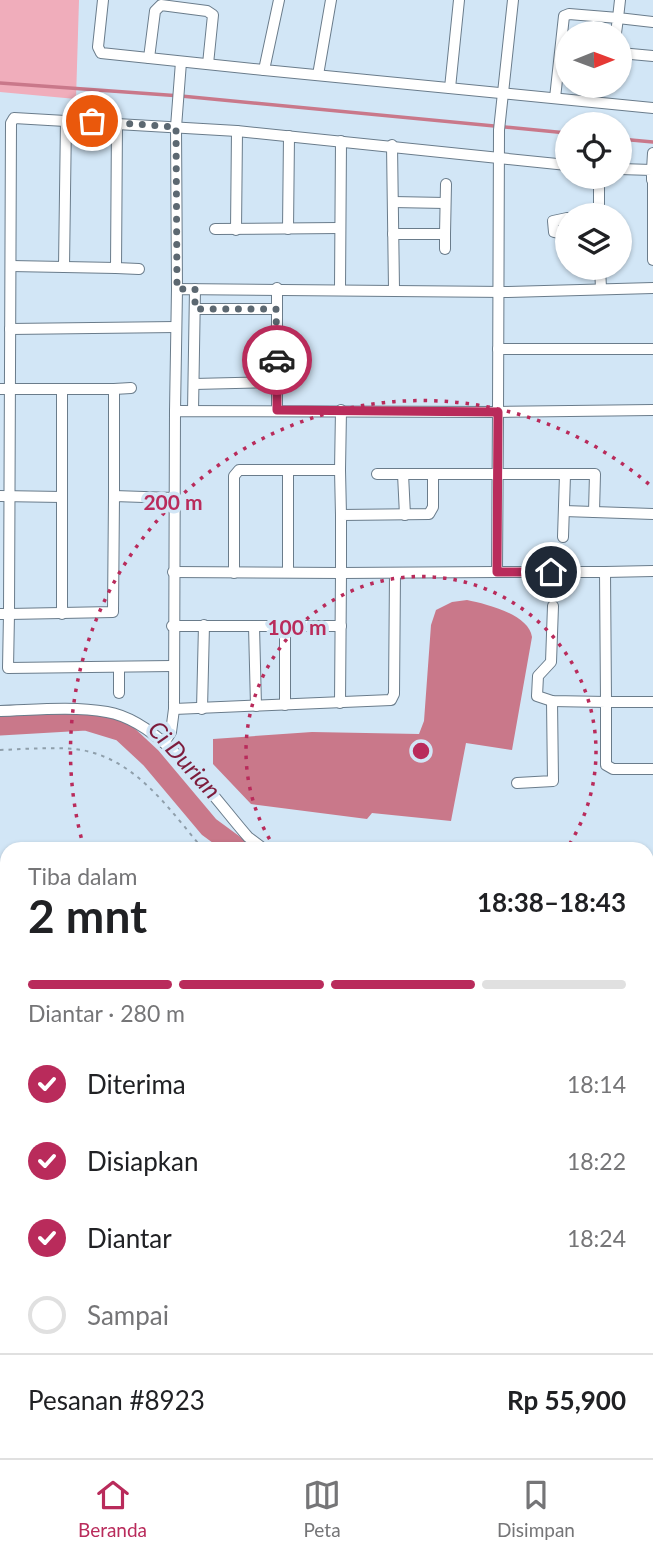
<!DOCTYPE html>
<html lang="id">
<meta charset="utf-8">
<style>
body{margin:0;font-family:Lato,sans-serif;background:#f2f2f2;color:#202124;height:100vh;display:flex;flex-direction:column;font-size:26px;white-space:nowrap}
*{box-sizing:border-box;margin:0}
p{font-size:23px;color:#757577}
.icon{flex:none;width:38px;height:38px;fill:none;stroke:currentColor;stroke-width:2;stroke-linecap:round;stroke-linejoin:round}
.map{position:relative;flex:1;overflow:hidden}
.details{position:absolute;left:0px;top:842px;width:654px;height:618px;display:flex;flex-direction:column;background:#fff;border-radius:21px 21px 0 0;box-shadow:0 2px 5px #0004}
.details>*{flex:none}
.needle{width:46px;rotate:89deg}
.tools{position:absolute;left:555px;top:21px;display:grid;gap:14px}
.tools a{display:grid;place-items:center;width:77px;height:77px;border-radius:50%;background:#fff;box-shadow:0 2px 5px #0004;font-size:35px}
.pin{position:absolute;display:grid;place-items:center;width:60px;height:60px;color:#fff;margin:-30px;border:4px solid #fff;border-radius:50%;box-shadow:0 2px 7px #0007}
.courier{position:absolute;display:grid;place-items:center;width:70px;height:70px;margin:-35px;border:5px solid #b92b5b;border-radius:50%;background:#fff;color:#222;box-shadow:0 2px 9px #0007}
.summary em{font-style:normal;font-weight:700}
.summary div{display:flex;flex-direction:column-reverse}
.summary{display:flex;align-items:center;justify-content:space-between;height:119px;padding:0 28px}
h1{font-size:46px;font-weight:700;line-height:52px}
.bar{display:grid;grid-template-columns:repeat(4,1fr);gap:10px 7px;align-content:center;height:84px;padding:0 28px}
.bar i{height:9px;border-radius:5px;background:#e0e0e0}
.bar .on{background:#b92b5b}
.bar p{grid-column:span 4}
.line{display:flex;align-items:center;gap:18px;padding:0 28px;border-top:2px solid #e0e0e0}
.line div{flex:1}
ol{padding:0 28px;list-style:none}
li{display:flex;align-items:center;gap:21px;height:77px}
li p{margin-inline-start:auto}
li .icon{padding:7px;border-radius:50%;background:#b92b5b;color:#fff;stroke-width:4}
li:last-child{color:#757577}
li i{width:38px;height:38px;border:4px solid #e0e0e0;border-radius:50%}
.dock{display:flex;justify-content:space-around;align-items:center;height:98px;border-top:2px solid #e0e0e0;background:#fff;font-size:19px;color:#757577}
.dock a{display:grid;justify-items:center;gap:4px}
.dock .on{color:#b92b5b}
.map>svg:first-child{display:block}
.green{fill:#f0adbb}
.water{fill:#c9788a}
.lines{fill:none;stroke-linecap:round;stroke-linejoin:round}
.stream{stroke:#c9788a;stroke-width:3.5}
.river{stroke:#c9788a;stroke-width:21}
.street-casing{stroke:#6a7c8b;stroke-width:12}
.path{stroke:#8f9fab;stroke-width:2;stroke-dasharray:3.5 5;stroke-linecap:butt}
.street{stroke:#fff;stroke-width:10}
.done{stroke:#5c6871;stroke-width:7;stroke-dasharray:0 12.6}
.route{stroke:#b92b5b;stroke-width:9}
.ring{fill:none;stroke:#b92b5b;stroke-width:3.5;stroke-dasharray:3.5 7}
.labels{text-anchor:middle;stroke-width:7;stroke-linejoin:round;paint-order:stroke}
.water-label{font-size:24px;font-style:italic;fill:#7d1c3c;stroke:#d2e6f6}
.centre{fill:#b92b5b;stroke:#d2e6f6;stroke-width:3.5}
.ring-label{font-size:21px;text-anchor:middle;font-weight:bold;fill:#b92b5b;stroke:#d2e6f6;stroke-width:7;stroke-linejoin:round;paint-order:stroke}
</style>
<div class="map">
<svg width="653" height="1458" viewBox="0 0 653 1458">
<rect width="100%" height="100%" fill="#d2e6f6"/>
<g class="green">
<polygon points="0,0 79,0 76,99 0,92"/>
<polygon points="7,1160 7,1327 0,1327 0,1161"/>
</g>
<path class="water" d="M 467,600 C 486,604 529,614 532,637 L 512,750 L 466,743 L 451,821 L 372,813 L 367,819 L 251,804 L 213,764 L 213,739 L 312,732 L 419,734 L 424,721 L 431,625 L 436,610 L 452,602 Z"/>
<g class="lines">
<g class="stream">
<polyline points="0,83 181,96 567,133"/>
<polyline points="620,139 653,142"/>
</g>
<g class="river">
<polyline points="0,725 86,720 122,731 151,758 209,827 239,849"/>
<polyline points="648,896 653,896"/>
</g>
<defs>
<g id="street">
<polyline points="103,0 98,47 101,53 264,70"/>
<polyline points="279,0 264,70 653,108"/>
<polyline points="513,0 499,130 498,412 653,410"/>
<polyline points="620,0 618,18 653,22"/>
<polyline points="620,53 653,56"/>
<polyline points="149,58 155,11 161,5 207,11 213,15 208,64"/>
<polyline points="318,75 331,0"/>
<polyline points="450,88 459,0"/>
<polyline points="555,98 564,16 569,14 618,18 616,33"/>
<polyline points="392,145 394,289"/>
<polyline points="620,169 652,170 652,180"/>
<polyline points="652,170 653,153"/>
<polyline points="599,177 599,215"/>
<polyline points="653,180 653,260"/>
<polyline points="393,202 445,203"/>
<polyline points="567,218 553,221 554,232 567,235"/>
<polyline points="215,229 339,228"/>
<polyline points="288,229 289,136"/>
<polyline points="236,230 237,131"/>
<polyline points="393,234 445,234 446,184"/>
<polyline points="445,234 445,249"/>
<polyline points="11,266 64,267 66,120"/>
<polyline points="64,267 116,268 117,122"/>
<polyline points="116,268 139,269"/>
<polyline points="600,268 601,288"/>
<polyline points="277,288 277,410"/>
<polyline points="340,288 341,141"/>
<polyline points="177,289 176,127 181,62"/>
<polyline points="195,309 277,309"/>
<polyline points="10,329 176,327"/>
<polyline points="498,349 653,349"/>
<polyline points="194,384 277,382"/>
<polyline points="0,389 114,389 114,496"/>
<polyline points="114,389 131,388"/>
<polyline points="175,411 177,289 506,292 653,288"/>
<polyline points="193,411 195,289"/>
<polyline points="288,470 340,470 341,515"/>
<polyline points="340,470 341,410"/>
<polyline points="377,474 595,474 594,512"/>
<polyline points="403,474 405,515"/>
<polyline points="433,475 433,507 429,514 341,515 341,573 497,572"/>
<polyline points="0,496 62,497"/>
<polyline points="174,498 114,496 113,612 9,614 11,123 14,118 237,131 567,165"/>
<polyline points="564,511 653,514"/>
<polyline points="563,537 565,475"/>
<polyline points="173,572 341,573 340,703"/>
<polyline points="605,572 653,571"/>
<polyline points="234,573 234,476 239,470 288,470 288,572"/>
<polyline points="395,573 394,694 391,700 174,709 175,411 498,412 497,572 605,572 606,702 653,702"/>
<polyline points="553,606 551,662 538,676 537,696 552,701 606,702 606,765 613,769 653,769"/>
<polyline points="0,614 9,614 8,668 172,666"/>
<polyline points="62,614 62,390"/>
<polyline points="172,626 341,626"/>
<polyline points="254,626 256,706"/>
<polyline points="285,626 285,705"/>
<polyline points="119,668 119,693"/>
<polyline points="202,709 204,625"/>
<path d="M 0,711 C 35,710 72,706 107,712 C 162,721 213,797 248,837 L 264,849"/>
<polyline points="164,743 171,732 174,709"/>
<polyline points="517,783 553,781 552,701"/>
<polyline points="648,968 653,968"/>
<polyline points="0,1156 7,1156"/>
</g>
</defs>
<use href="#street" class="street-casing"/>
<g class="path">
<path d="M 0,750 C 25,749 50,747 75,749 C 134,756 168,808 203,849"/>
<polyline points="648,877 653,877"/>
<polyline points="648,916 653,916"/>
<polyline points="260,1452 262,1458"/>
</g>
<use href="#street" class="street"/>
</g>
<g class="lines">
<polyline class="done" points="92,121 176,127 177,289 195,289 195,309 276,309 277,360"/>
<polyline class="route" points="277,360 277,410 498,412 497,572 551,572"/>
</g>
<g class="ring">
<path d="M275 848A175 175 0 1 1 567 848"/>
<path d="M84 848A351 351 0 0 1 651 486"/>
</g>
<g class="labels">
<g class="water-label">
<text transform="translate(184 760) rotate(48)" y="8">Ci Durian</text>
</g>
</g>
<circle cx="421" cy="751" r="10" class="centre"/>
<g class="ring-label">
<text x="173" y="510">200 m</text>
<text x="297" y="635">100 m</text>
</g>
</svg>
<div class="tools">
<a><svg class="needle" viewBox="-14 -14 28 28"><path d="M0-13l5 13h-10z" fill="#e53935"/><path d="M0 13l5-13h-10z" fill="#757577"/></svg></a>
<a><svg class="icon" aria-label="locate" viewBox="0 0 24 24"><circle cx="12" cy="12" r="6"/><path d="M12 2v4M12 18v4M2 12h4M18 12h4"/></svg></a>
<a><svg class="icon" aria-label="layers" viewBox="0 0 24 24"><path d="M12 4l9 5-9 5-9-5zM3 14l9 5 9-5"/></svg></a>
</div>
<div class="pin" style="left:92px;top:121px;background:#ea580c"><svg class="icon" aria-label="bag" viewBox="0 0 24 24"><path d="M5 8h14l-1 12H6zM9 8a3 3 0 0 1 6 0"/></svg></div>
<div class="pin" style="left:551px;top:572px;background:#1f2937"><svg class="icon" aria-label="home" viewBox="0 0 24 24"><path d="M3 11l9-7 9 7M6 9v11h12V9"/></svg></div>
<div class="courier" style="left:277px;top:360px"><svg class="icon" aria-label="car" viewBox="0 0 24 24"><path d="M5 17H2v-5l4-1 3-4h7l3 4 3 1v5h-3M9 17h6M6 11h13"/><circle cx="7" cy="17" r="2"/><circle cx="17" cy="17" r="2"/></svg></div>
<section class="details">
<div class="summary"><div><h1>2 mnt</h1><p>Tiba dalam</p></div><em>18:38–18:43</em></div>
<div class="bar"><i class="on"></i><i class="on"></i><i class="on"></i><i></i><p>Diantar · 280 m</p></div>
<ol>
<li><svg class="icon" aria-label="check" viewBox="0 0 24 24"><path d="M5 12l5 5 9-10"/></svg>Diterima<p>18:14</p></li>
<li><svg class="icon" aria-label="check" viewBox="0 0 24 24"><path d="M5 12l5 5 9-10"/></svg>Disiapkan<p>18:22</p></li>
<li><svg class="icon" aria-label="check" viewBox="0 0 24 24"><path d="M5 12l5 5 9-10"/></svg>Diantar<p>18:24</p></li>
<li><i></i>Sampai</li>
</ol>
<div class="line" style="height:91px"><div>Pesanan #8923</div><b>Rp 55,900</b></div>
</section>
</div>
<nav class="dock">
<a class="on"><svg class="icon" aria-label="home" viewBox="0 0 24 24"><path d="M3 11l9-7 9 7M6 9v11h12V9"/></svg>Beranda</a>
<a><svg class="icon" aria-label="map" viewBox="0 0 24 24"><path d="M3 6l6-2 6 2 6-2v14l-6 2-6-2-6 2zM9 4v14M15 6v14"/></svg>Peta</a>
<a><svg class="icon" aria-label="saved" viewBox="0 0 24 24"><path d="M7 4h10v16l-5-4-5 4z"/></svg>Disimpan</a>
</nav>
